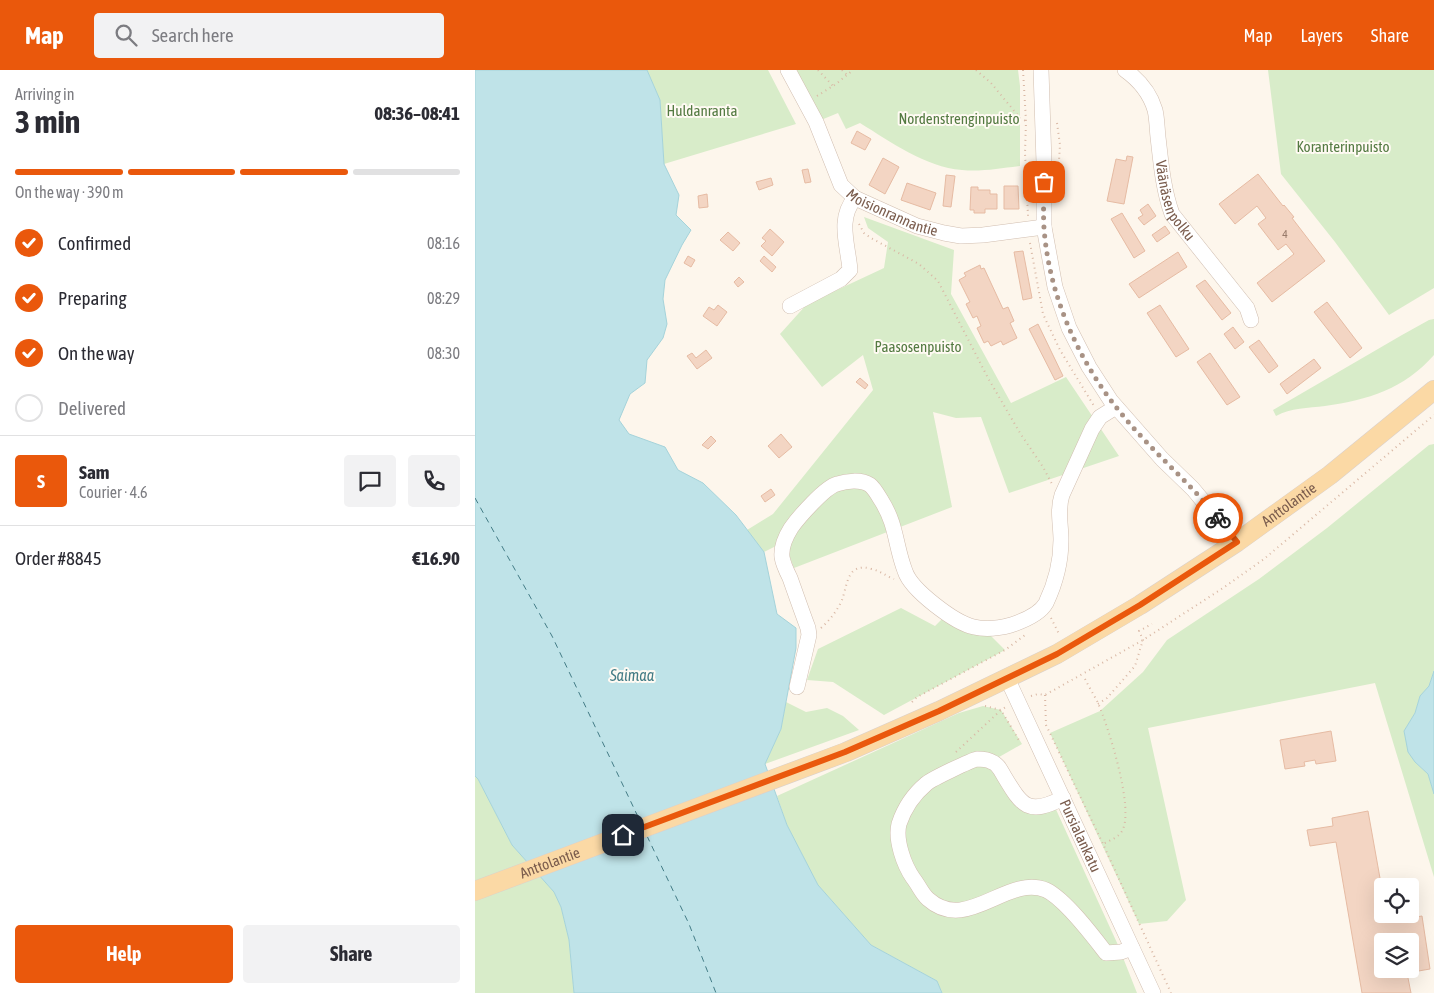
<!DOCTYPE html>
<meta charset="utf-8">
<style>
body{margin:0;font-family:"Asap Condensed",sans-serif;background:#f2f2f3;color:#2b2b33;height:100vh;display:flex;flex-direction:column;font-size:19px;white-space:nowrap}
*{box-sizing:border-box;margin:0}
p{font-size:16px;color:#7c7c81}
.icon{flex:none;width:28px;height:28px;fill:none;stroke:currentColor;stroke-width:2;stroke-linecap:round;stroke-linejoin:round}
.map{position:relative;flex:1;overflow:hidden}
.details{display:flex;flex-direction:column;background:#fff;width:475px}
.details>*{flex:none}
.controls{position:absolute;left:899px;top:808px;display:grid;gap:10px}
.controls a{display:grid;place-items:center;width:45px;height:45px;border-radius:5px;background:#fff;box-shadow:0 5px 20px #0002;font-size:25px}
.pin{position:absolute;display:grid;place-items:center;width:42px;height:42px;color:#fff;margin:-21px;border-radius:10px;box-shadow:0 2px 8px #0006}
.courier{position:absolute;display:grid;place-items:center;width:50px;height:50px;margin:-25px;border:4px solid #ea580c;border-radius:50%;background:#fff;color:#222;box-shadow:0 1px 6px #0007}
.head em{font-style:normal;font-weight:700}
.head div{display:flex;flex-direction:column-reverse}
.head{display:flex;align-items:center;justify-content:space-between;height:85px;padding:0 15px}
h1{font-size:32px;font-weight:700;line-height:38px}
.bar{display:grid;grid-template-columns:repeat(4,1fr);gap:8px 5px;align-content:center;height:60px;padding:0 15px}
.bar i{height:6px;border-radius:4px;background:#e1e1e2}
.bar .on{background:#ea580c}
.bar p{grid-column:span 4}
.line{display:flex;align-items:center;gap:12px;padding:0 15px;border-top:1px solid #e1e1e2}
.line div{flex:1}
.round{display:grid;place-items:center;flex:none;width:52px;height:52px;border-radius:5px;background:#f2f2f3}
ol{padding:0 15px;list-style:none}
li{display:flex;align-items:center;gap:15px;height:55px}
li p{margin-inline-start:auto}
li .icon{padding:5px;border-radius:50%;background:#ea580c;color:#fff;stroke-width:4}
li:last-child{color:#7c7c81}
li i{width:28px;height:28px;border:2px solid #e1e1e2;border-radius:50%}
.cta{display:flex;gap:10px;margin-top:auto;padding:10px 15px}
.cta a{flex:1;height:58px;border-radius:5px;background:#ea580c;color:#fff;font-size:20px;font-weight:700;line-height:58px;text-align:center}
.cta a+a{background:#f2f2f3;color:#2b2b33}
header{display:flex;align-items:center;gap:30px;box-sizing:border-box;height:70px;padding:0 25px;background:#ea580c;color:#fff}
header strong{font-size:24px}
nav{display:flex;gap:28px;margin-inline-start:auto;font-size:18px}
.search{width:350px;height:45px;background:#f2f2f3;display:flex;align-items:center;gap:12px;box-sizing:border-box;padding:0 18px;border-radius:5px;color:#7c7c81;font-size:19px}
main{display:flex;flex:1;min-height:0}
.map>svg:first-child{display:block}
.green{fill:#d8ecc9}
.water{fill:#bfe3e8;stroke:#a5d3da}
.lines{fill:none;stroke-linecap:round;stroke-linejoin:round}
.ferry{stroke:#437c86;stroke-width:1;stroke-dasharray:6 5;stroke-linecap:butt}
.building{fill:#f3d5c3;stroke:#e6bba3;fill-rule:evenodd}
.minor-casing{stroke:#d1beb0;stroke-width:16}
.major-casing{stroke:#dad1cd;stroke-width:20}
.path{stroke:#d9b8a5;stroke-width:2;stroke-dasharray:1 4;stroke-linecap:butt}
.minor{stroke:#fff;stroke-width:15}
.major{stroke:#fbd9a5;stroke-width:19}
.done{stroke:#a89285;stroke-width:5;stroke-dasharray:0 9}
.route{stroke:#ea580c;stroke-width:6}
.labels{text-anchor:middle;stroke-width:4;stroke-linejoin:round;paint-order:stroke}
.number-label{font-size:12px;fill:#987a6a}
.park-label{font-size:15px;fill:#537a41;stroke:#fffaf3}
.street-label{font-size:15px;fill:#7a5c4d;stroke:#fffaf3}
.water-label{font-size:16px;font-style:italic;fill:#437c86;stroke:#fffaf3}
</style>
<header>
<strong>Map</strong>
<div class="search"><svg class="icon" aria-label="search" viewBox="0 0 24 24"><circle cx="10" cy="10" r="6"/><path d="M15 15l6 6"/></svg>Search here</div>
<nav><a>Map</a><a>Layers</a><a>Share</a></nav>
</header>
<main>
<section class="details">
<div class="head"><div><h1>3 min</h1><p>Arriving in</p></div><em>08:36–08:41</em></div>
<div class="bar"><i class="on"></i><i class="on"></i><i class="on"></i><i></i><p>On the way · 390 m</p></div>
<ol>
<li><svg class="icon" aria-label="check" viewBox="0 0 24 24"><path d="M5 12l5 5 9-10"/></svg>Confirmed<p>08:16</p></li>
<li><svg class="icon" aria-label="check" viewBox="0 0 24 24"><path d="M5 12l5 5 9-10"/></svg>Preparing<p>08:29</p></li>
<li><svg class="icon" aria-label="check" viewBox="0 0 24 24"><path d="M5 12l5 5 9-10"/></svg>On the way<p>08:30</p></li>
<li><i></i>Delivered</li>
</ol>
<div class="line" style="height:90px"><b class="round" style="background:#ea580c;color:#fff">S</b><div><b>Sam</b><p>Courier · 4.6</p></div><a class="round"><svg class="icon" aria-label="chat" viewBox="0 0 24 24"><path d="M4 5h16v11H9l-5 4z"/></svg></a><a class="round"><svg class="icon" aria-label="phone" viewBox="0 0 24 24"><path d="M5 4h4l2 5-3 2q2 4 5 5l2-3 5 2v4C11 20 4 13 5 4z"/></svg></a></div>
<div class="line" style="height:65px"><div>Order #8845</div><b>€16.90</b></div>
<div class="cta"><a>Help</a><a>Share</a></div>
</section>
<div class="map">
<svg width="959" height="923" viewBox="0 0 959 923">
<rect width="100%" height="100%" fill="#fdf6ec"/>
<g class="green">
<polygon points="172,0 293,0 321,54 189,94 185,30"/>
<path d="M 319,0 L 543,0 L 545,16 L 545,96 C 527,98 506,102 487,100 C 450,97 416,72 385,53 L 371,59 L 363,43 L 346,50 Z"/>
<polygon points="793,0 959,0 959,218 914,245 860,172 806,104"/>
<polygon points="389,147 479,180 476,224 536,333 591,307 644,386 534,423 506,347 481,348 458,342 477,437 319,498 309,472 289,482 272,460 298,444 398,320 388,285 347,317 305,264 332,234 409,198 413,172 393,158"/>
<path d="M 959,249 L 959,285 C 929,319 893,330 850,336 C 833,338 816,338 801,346 L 798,340 L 927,265 L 954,250 Z"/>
<polygon points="959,374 959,601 954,616 945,626 940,643 929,661 940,692 953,704 959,724 959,807 900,613 673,658 711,830 692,851 664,854 575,663 625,641 668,602 692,570 784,509 852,458 954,375"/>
<polygon points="426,538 460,556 473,543 508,558 530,580 409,645 358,612 332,610 343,579"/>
<polygon points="311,632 331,642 352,638 368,646 384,660 290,694 306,659"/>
<polygon points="508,636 526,640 547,674 517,691 543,728 578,733 643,875 662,923 467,923 462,911 396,875 343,815 312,755 302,726 484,643"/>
<polygon points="0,706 3,709 37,775 79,822 86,837 94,870 99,923 0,923"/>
</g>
<g class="water">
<polygon points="0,0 172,0 185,30 189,94 204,125 201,145 216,160 207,175 190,210 188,229 192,254 188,268 172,290 170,313 155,324 144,350 154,364 190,377 203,400 228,413 261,445 289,482 302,544 321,558 321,578 306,659 290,694 312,755 343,815 396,875 462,911 467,923 99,923 94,870 86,837 79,822 37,775 3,709 0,706"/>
<polygon points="959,601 959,724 953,704 940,692 933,682 929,661 940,643 945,626 954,616"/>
</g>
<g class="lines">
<g class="ferry">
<polyline points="0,428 77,566 165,751"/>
<polyline points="172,766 214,854 241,923"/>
</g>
</g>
<g class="building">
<polygon points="382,61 396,69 390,80 376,73"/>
<polygon points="652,86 658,87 649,134 632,131 641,89 651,91"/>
<polygon points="408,88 424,97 410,124 394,115"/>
<polygon points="333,99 336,112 330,113 327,100"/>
<polygon points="783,104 808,136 809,135 819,147 817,148 850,191 797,232 782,213 819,184 811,174 803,180 783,154 791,148 782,136 760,154 744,134"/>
<polygon points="471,105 480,106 476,137 468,136"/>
<polygon points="296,108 298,115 284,120 281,112"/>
<polygon points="432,113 461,123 455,140 426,130"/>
<polygon points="529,116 543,116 544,139 529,139"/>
<polygon points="496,117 503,117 503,120 515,120 515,124 522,124 522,139 510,139 510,143 499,143 499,140 495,140"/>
<polygon points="232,124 233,137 224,138 223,126"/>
<polygon points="673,134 681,146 669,155 663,148 668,145 665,140"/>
<polygon points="647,143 670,181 659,188 636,149"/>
<polygon points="690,156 695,163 682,172 677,165"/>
<polygon points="295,159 309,172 297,186 286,176 291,171 287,168"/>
<polygon points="253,162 265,173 258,181 245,170"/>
<polygon points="548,181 557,228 548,230 539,182"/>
<polygon points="703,182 712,197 664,228 654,214"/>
<polygon points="213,186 220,190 216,197 209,193"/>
<polygon points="289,186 301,197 297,202 285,191"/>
<polygon points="505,195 506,199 509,198 528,239 533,237 539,251 535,253 542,268 528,275 526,271 516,276 513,271 509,273 502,258 506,256 502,246 498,248 491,234 495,232 484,210 491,206 489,203"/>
<polygon points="264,207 269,212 263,217 259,212"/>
<polygon points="730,210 756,243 747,250 721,216"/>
<polygon points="852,232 887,278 875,288 839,242"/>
<polygon points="243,235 252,242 242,256 228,246 234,237 239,240"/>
<polygon points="685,235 714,279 701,287 672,243"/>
<polygon points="563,254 588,306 580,310 554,259"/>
<polygon points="758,257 769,272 760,279 749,264"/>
<polygon points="784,270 803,296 794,303 774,277"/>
<polygon points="231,280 237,288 222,299 212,286 217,283 221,288"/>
<polygon points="735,283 765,327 752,335 722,292"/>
<polygon points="839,289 846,298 812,324 805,314"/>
<polygon points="385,308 393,315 390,319 381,312"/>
<polygon points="306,364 317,377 304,388 293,376"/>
<polygon points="236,366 241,371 233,379 227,375"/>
<polygon points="296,419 300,425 290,432 286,426"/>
<polygon points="856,661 861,691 841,694 840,690 829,692 830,696 810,699 805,670"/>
<path d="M 893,741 L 908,825 L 908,844 L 911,844 L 912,852 L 947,846 L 955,899 L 932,903 L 936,923 L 887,923 L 861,772 L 835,776 L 832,760 L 858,756 L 857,748 ZM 908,871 L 935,871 L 935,899 L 908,899 Z"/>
</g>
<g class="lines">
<defs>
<g id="minor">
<path id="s1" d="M 313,0 L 341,52 L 366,115 L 380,128 L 442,156 L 469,163 L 486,166 L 508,165 L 569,157"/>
<polyline points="566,0 569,93 569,157 580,217 594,258 614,297 636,331 687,389 718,419 762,472"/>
<path id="s2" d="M 650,0 C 664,10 675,23 680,40 C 682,48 682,58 683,67 C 686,93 688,119 697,144 L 772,238 L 776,250"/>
<path d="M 315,236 L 366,209 L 375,200 C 373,175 362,149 380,128"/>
<path id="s3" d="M 532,608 L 678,923"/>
<path d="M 322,617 L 334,565 L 333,558 C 327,542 321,525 315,508 C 312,502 308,494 307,487 C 306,478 311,466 316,458 C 323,448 350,417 362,414 C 371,411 386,409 395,415 C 399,418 403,425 406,430 C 422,455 420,475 430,501 C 436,520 480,553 499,557 C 511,560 525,558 536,555 C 548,551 565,544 571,533 C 580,514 586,491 586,470 C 586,455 582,440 587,425 L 617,359 L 625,347 L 641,337"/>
<path d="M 588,728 C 553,746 547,736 529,706 C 526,701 523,694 517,692 C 514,690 506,689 502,689 C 497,690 456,709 451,714 C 439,724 429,739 424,754 C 420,770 429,795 438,808 C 443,814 447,824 453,829 C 492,864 532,804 571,820 C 590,829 618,866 631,883 L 646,882 L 657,878"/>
</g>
<g id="major">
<path id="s4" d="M 0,821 L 371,682 L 464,641 L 582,584 L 665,535 L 762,472 L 855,405 L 959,320"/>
</g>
</defs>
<use href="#minor" class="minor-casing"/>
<use href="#major" class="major-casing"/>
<g class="path">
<polyline points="343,0 358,16"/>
<polyline points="367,0 372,5"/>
<polyline points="501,0 516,13 545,48 551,51"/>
<polyline points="548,0 551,51 550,83 553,146"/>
<polyline points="342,26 361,14 378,0"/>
<polyline points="582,53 585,75 584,91"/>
<polyline points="384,154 389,163 396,168 444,194 463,211 513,308 545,363 568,397 577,414"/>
<polyline points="555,173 568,244 585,280 619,336"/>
<polyline points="576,548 584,564"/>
<path d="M 346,558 C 355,550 362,541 367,530 C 373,513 372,492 397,499 C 405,501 411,506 419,509"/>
<path d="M 610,609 C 614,617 619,625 623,633 C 633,656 660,740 647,761 C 643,768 635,770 628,774"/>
<polyline points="570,625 571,655 628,774 696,923"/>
<polyline points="556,626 563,624 570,625 668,570 748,518 789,489 959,345"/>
<polyline points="437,632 442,627 530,580 550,565"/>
<polyline points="623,634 632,628 660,596 668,570 664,561 677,554"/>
<polyline points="510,636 526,640 531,637"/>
<polyline points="481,682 526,640 545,672"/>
</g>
<use href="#minor" class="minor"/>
<use href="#major" class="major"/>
</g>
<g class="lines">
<path class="done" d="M 569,112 C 569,127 568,142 569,158 C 574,227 605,295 650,348 C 679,383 715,413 743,448"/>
<polyline class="route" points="148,765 370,682 464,641 582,584 665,535 762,472 743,448"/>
</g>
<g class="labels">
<g class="number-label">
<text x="810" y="168">4</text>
</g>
<g class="park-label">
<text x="227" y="46">Huldanranta</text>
<text x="484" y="54">Nordenstrenginpuisto</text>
<text x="868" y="82">Koranterinpuisto</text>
<text x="443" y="282">Paasosenpuisto</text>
</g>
<g class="street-label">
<text dy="5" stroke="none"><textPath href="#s2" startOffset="145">Väänäsenpolku</textPath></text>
<text dy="5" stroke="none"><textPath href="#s1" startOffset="186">Moisionrannantie</textPath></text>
<text dy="5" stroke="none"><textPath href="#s4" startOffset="905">Anttolantie</textPath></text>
<text dy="5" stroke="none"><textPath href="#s3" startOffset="174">Pursialankatu</textPath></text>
<text dy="5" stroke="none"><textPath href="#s4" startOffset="80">Anttolantie</textPath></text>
</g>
<g class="water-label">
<text x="157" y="611">Saimaa</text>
</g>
</g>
</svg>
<div class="controls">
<a><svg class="icon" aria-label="locate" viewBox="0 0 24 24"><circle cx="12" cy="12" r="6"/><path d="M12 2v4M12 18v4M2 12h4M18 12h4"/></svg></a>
<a><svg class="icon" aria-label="layers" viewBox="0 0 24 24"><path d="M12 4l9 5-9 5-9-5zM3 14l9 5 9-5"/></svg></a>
</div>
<div class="pin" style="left:569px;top:112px;background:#ea580c"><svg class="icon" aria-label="bag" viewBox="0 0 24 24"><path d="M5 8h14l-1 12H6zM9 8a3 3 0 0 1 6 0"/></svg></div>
<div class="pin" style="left:148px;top:765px;background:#1f2937"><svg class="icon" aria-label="home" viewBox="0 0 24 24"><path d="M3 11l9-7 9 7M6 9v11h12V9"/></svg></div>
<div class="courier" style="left:743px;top:448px"><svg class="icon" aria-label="bike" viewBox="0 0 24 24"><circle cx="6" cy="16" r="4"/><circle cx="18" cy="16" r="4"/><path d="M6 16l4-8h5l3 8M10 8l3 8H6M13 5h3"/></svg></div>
</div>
</main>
